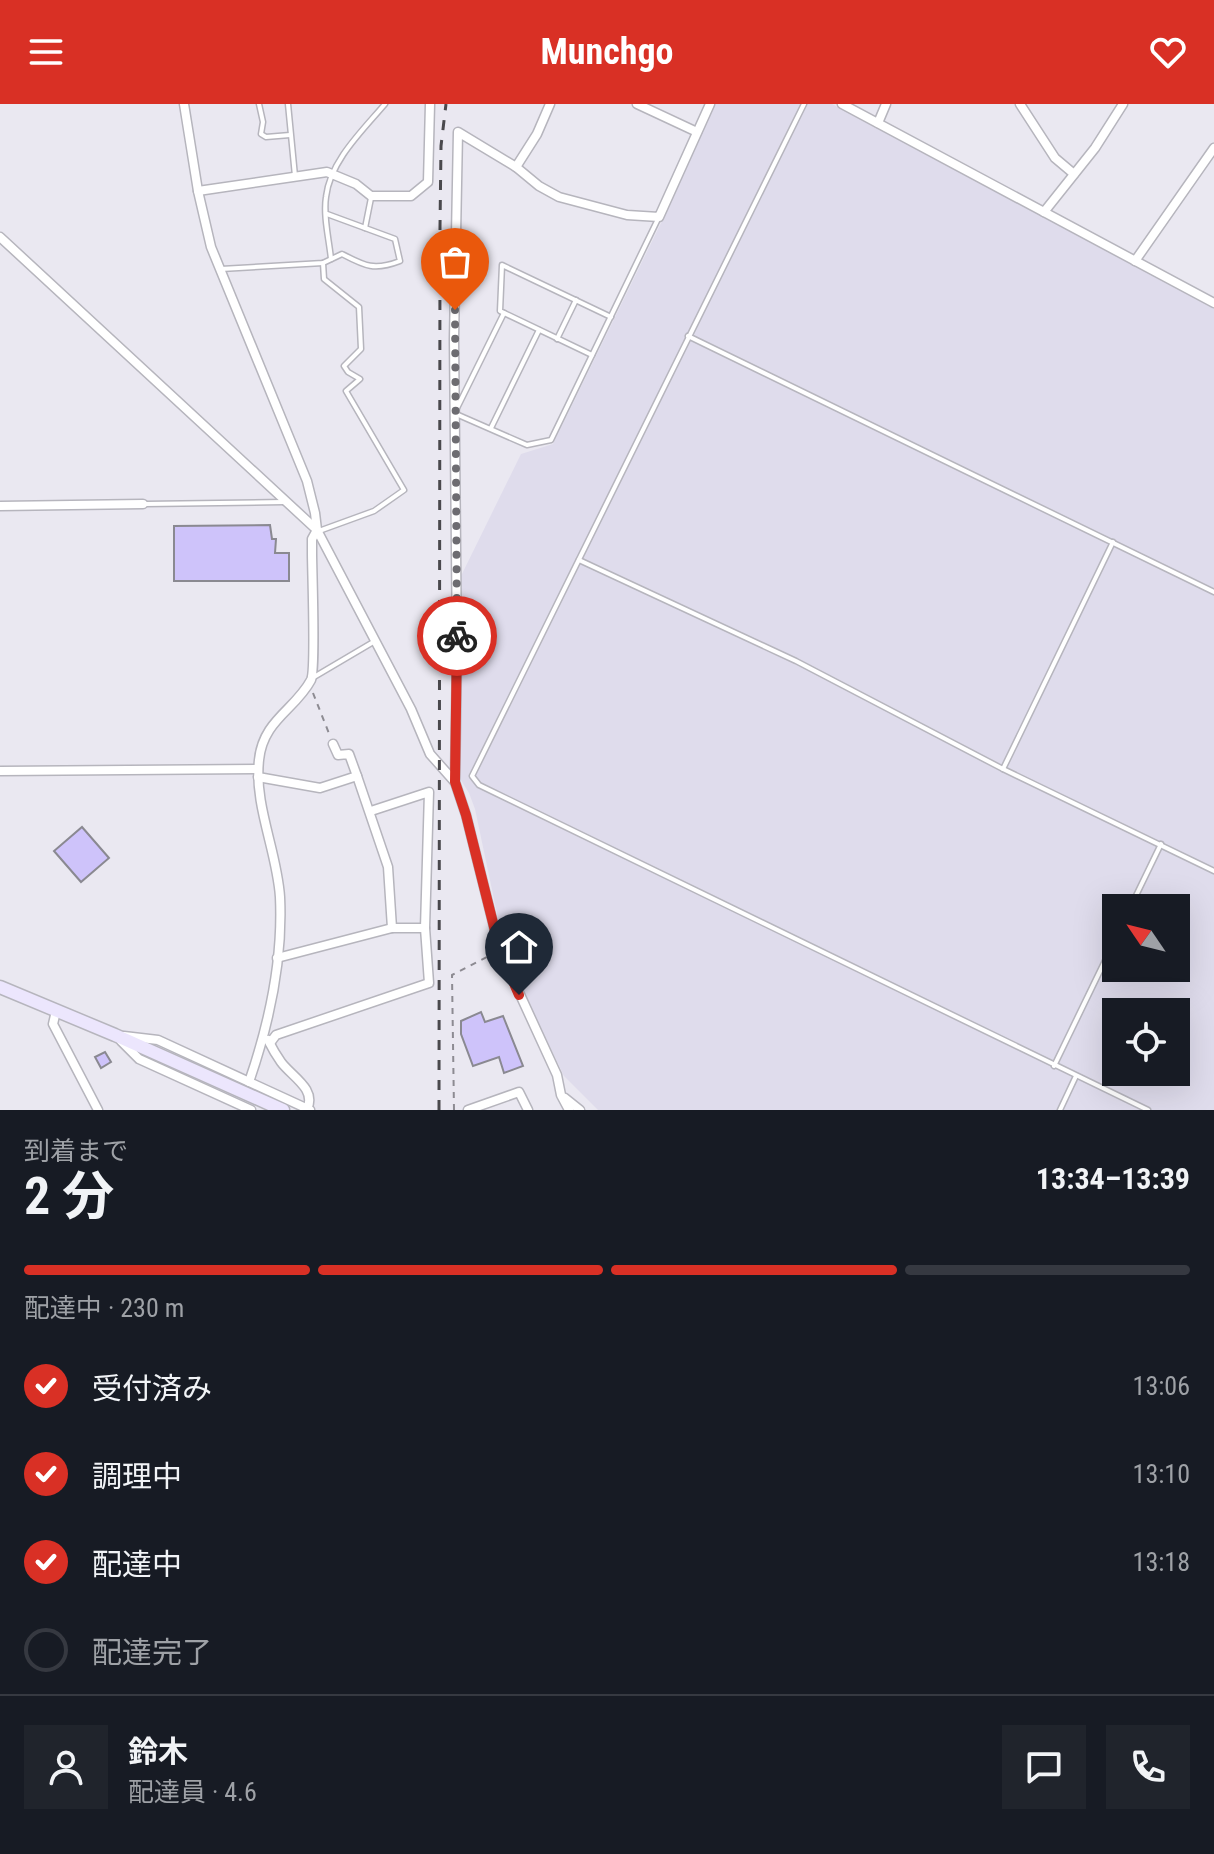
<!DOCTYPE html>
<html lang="ja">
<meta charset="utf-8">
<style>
body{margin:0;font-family:"Roboto Condensed","Noto Sans JP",sans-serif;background:#20242c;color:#f1f3f6;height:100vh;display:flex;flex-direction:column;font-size:30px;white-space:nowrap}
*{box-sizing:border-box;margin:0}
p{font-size:26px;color:#9ea1a6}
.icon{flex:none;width:44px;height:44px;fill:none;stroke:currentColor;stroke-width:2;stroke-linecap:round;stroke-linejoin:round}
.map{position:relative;height:1006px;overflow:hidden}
.sheet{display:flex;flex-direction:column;background:#171b24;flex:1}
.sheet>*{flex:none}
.needle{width:52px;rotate:305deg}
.fabs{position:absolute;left:1102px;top:790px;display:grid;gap:16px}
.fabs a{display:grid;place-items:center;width:88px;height:88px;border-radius:0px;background:#171b24;box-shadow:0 8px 32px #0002;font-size:40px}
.pin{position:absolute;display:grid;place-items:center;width:68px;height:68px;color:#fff;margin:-82px -34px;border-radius:50% 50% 50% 0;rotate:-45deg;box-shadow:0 0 8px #0007}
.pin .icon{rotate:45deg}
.courier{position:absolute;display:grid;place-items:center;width:80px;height:80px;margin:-40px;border:6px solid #d93025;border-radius:50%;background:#fff;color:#222;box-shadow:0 2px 10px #0007}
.headline em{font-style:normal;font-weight:700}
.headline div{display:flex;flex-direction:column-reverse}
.headline{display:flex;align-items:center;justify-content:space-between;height:136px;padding:0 24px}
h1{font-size:52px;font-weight:700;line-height:60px}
.bar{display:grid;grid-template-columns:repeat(4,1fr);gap:12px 8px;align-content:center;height:96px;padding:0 24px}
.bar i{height:10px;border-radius:6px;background:#363941}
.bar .active{background:#d93025}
.bar p{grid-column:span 4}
.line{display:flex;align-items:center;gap:20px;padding:0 24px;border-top:2px solid #363941}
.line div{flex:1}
.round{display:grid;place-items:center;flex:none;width:84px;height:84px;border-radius:0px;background:#20242c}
ol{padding:0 24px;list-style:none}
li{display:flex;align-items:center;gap:24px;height:88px}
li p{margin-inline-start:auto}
li .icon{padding:8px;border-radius:50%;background:#d93025;color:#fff;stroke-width:4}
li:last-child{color:#9ea1a6}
li i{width:44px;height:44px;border:4px solid #363941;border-radius:50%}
header{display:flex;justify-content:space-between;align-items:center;height:104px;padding:0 24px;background:#d93025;color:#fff;font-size:36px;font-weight:700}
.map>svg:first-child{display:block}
.built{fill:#dfdcec;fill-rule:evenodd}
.building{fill:#cec3fa;stroke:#8a8991;stroke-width:2}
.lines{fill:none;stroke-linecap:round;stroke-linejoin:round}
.lane-casing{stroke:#b6b5bd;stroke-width:7}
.street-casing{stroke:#b6b5bd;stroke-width:11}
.secondary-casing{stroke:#b6b5bd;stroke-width:15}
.path{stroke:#8d8b92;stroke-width:2;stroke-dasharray:6 6;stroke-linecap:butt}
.lane{stroke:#fff;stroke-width:4}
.street{stroke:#fff;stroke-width:8}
.secondary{stroke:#ece6fd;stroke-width:12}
.rail{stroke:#4a494d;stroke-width:3;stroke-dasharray:10 10;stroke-linecap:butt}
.done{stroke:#6d6c71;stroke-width:8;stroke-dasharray:0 14.4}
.route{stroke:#d93025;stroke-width:10}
</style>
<header><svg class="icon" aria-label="menu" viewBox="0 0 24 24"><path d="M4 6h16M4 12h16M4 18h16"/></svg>Munchgo<svg class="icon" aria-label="heart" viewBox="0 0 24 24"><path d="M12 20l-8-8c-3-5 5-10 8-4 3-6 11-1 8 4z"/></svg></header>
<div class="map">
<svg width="1214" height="1006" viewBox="0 0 1214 1006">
<rect width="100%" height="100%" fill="#eae8f1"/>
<path class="built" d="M 715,0 L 832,0 L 1214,204 L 1214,1006 L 598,1006 L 564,972 L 521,883 L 503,838 L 475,705 L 469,689 L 457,670 L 460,474 L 521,350 L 553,340 L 662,117 ZM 1116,804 L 1176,804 L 1176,864 L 1116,864 ZM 1116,908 L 1176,908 L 1176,968 L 1116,968 Z"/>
<g class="building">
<polygon points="270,421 272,435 276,435 275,449 289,449 289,477 174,477 174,422"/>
<polygon points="82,723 109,754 81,778 54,747"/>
<polygon points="481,908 485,918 503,912 523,962 504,969 499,953 473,962 461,930 461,917"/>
<polygon points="105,948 111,958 101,964 95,953"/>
</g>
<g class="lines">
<defs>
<g id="lane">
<polyline points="259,0 263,18 261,30 266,33 290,31"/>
<polyline points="288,0 295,72"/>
<polyline points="804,0 472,672 479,681 1148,1006"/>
<polyline points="365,124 371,94"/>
<path d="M 331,155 C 329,135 323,112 326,93 C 330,57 363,26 385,0"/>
<path d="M 221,165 L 323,159 L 342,150 C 365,162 374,167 400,157 L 395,135 L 327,110"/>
<polyline points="688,232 1214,488"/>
<polyline points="557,235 576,196"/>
<polyline points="592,251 500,207 502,161 611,213"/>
<polyline points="457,304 504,209"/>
<polyline points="456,310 527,341 551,336 658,115"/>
<polyline points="491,324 539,226"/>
<polyline points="145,400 284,398"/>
<polyline points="319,427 374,407 404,386 346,287 360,275 348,268 344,262 361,245 359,203 324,175 323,159"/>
<polyline points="579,456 796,557 1003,665 1214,767"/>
<polyline points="314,573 375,537"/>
<polyline points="1003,665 1113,438"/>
<polyline points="1130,804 1161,740"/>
<polyline points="1054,962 1116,834"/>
<polyline points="1060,1006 1076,972"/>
</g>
<g id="street">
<polyline points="184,0 198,87 211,143 307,377 315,409 317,426 411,605 430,650 454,677"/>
<polyline points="637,0 697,28"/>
<polyline points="842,0 1214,199"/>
<polyline points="1020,0 1055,54 1074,70"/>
<polyline points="878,19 886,0"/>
<polyline points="516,63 537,30 550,0"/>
<polyline points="198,87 327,68 356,80 371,92 411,92 428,78 430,0"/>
<polyline points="1044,108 1095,44 1123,0"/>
<polyline points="0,133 317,426"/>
<polyline points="1135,157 1214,44"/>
<polyline points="0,402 143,400"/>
<polyline points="333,640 338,651 349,650 357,672"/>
<polyline points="0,667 258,665"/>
<polyline points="258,673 320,684 357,672 388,763 392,824"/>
<polyline points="277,854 392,824 425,824"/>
<polyline points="56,907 53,920 98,1006"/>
<polyline points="124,932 158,936 310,1006"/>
<path d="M 268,936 C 272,944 276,951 281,958 C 291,972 317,985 307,1005"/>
<polyline points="121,937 139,955 251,1006"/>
<polyline points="270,939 276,931 429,879 425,824 429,688 371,707"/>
<path d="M 249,978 C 269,920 283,855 280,793 C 277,747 254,702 259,656 C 263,616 295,606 311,576 C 316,566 312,467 312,449 L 312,435 L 317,426"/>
<polyline points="565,994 580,1006"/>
<polyline points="468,1006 519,988 528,1006"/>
<polyline points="569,1006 561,991 557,971 500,847 466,711 455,678 457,550 454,235 458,28 516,63 539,82 559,93 627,111 659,113 710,0"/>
</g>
<polyline id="secondary" points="0,883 115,931 283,1006"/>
</defs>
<use href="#lane" class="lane-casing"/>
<use href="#street" class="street-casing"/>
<use href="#secondary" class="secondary-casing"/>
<g class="path">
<polyline points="313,589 330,632"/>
<polyline points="454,1006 452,871 491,851"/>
</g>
<use href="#lane" class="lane"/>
<use href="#street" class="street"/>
<use href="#secondary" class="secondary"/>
<polyline class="rail" points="439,1006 440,123 441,42 446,0"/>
</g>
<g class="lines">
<polyline class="done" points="455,206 457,532"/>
<polyline class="route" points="457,532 455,678 466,711 500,847 519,891"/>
</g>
</svg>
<div class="fabs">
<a><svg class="needle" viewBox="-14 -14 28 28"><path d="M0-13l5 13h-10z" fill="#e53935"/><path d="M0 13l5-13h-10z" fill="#9ea1a6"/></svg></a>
<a><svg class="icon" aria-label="locate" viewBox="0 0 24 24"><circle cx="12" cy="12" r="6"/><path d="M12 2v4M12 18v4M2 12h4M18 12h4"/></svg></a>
</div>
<div class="pin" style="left:455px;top:206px;background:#ea580c"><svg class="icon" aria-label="bag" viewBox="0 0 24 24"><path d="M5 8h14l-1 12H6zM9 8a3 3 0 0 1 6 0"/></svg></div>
<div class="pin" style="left:519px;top:891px;background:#1f2937"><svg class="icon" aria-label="home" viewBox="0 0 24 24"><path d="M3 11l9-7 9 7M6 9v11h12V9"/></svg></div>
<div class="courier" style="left:457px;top:532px"><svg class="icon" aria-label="bike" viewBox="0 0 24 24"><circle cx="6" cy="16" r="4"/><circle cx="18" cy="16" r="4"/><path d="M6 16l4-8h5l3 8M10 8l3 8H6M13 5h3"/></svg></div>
</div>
<section class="sheet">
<div class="headline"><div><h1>2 分</h1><p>到着まで</p></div><em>13:34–13:39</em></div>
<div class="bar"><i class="active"></i><i class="active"></i><i class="active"></i><i></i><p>配達中 · 230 m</p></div>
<ol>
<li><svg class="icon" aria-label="check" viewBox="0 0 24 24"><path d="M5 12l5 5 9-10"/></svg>受付済み<p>13:06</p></li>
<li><svg class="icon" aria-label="check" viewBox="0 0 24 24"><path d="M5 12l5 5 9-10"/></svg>調理中<p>13:10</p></li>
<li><svg class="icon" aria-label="check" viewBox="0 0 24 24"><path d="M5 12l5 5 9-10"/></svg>配達中<p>13:18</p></li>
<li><i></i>配達完了</li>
</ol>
<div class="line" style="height:144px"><a class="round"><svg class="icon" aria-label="person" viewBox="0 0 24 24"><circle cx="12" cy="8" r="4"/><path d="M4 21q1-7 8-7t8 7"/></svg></a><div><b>鈴木</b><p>配達員 · 4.6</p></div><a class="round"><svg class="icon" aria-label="chat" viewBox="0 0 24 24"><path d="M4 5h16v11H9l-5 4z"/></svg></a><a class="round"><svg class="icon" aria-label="phone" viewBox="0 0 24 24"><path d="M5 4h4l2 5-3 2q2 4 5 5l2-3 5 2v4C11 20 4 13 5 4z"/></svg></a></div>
</section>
